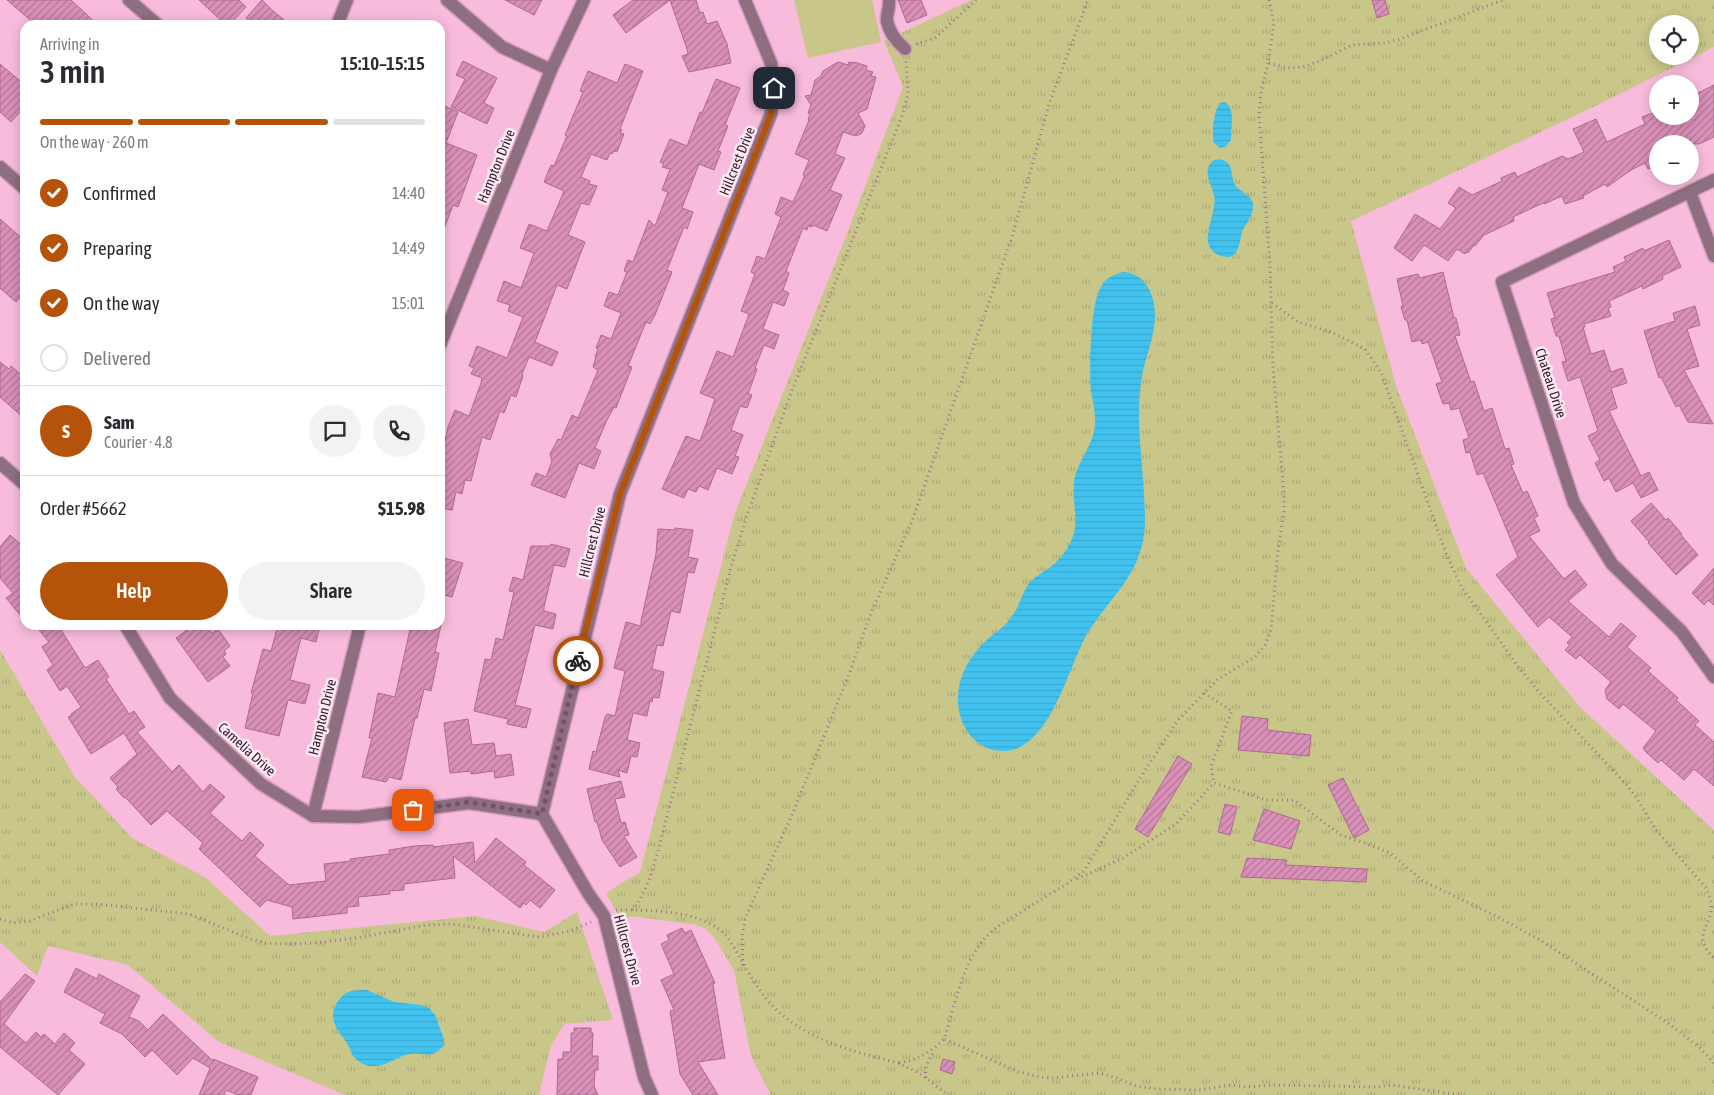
<!DOCTYPE html>
<meta charset="utf-8">
<style>
body{margin:0;font-family:"Asap Condensed",sans-serif;background:#f2f2f3;color:#2b2b33;height:100vh;display:flex;flex-direction:column;font-size:19px;white-space:nowrap}
*{box-sizing:border-box;margin:0}
p{font-size:16px;color:#7c7c81}
.icon{flex:none;width:28px;height:28px;fill:none;stroke:currentColor;stroke-width:2;stroke-linecap:round;stroke-linejoin:round}
.map{position:relative;flex:1;overflow:hidden}
.side{position:absolute;left:20px;top:20px;width:425px;height:610px;display:flex;flex-direction:column;background:#fff;border-radius:15px;box-shadow:0 2px 12px #0003}
.side>*{flex:none}
.buttons{position:absolute;left:1649px;top:15px;display:grid;gap:10px}
.buttons a{display:grid;place-items:center;width:50px;height:50px;border-radius:50%;background:#fff;box-shadow:0 2px 12px #0003;font-size:25px}
.pin{position:absolute;display:grid;place-items:center;width:42px;height:42px;color:#fff;margin:-21px;border-radius:10px;box-shadow:0 2px 8px #0006}
.courier{position:absolute;display:grid;place-items:center;width:50px;height:50px;margin:-25px;border:4px solid #b45309;border-radius:50%;background:#fff;color:#222;box-shadow:0 1px 6px #0007}
.head em{font-style:normal;font-weight:600}
.head div{display:flex;flex-direction:column-reverse}
.head{display:flex;align-items:center;justify-content:space-between;height:85px;padding:0 20px}
h1{font-size:32px;font-weight:600;line-height:38px}
.bar{display:grid;grid-template-columns:repeat(4,1fr);gap:8px 5px;align-content:center;height:60px;padding:0 20px}
.bar i{height:6px;border-radius:4px;background:#e1e1e2}
.bar .active{background:#b45309}
.bar p{grid-column:span 4}
.line{display:flex;align-items:center;gap:12px;padding:0 20px;border-top:1px solid #e1e1e2}
.line div{flex:1}
.round{display:grid;place-items:center;flex:none;width:52px;height:52px;border-radius:26px;background:#f2f2f3}
ol{padding:0 20px;list-style:none}
li{display:flex;align-items:center;gap:15px;height:55px}
li p{margin-inline-start:auto}
li .icon{padding:5px;border-radius:50%;background:#b45309;color:#fff;stroke-width:4}
li:last-child{color:#7c7c81}
li i{width:28px;height:28px;border:2px solid #e1e1e2;border-radius:50%}
.cta{display:flex;gap:10px;margin-top:auto;padding:10px 20px}
.cta a{flex:1;height:58px;border-radius:30px;background:#b45309;color:#fff;font-size:20px;font-weight:600;line-height:58px;text-align:center}
.cta a+a{background:#f2f2f3;color:#2b2b33}
.map>svg:first-child{display:block}
.grass{fill:url(#grass-tufts);fill-rule:evenodd}
.park{fill:#c9c68a}
.water{fill:url(#water-rules)}
.building{fill:url(#building-hatch);stroke:#af6890}
.lines{fill:none;stroke-linecap:round;stroke-linejoin:round}
.minor-casing{stroke:#d19ab8;stroke-width:15}
.path{stroke:#a0718b;stroke-width:3;stroke-dasharray:1 4;stroke-linecap:butt}
.minor{stroke:#8e6f80;stroke-width:12}
.done{stroke:#795067;stroke-width:5;stroke-dasharray:0 9}
.route{stroke:#b45309;stroke-width:6}
.labels{text-anchor:middle;stroke-width:5;stroke-linejoin:round;paint-order:stroke}
.street-label{font-size:14px;fill:#341728;stroke:#fcebf4}
</style>
<div class="map">
<svg width="1714" height="1095" viewBox="0 0 1714 1095">
<defs>
<pattern id="grass-tufts" width="24" height="20" patternUnits="userSpaceOnUse" patternTransform="scale(1.25)"><rect width="24" height="20" fill="#c9c68a"/><path d="M3 7l-1-3M5 7V3M7 7l1-3M15 17l-1-3M17 17v-4M19 17l1-3" fill="none" stroke="#ada977"/></pattern>
<pattern id="water-rules" width="6" height="5" patternUnits="userSpaceOnUse" patternTransform="scale(1.25)"><rect width="6" height="5" fill="#41c3f0"/><path d="M0 2.5h6" fill="none" stroke="#3aa7ce"/></pattern>
<pattern id="building-hatch" width="6" height="6" patternUnits="userSpaceOnUse" patternTransform="scale(1.25)"><rect width="6" height="6" fill="#da90b9"/><path d="M-1 1l2-2M0 6l6-6M5 7l2-2" fill="none" stroke="#b27596"/></pattern>
</defs>
<rect width="100%" height="100%" fill="#f8bbdc"/>
<g class="grass">
<path d="M 971,0 L 1714,0 L 1714,47 L 1583,112 L 1351,221 L 1396,386 L 1466,568 L 1580,707 L 1714,830 L 1714,1095 L 771,1095 L 751,1056 L 734,970 L 713,936 L 704,928 L 697,925 L 639,917 L 619,917 L 606,893 L 640,872 L 735,513 L 846,236 L 903,87 L 884,41 ZM 1658,24 L 1690,24 L 1690,56 L 1658,56 Z"/>
<polygon points="0,650 74,776 132,838 206,878 270,936 476,916 544,932 577,912 613,1020 564,1024 551,1046 539,1095 345,1095 219,1042 128,965 48,946 37,976 0,942"/>
</g>
<polygon class="park" points="794,0 872,0 881,42 808,58"/>
<g class="water">
<path d="M 1225,102 L 1230,107 L 1232,116 L 1231,140 L 1225,147 L 1220,148 L 1214,143 C 1211,134 1214,110 1220,103 Z"/>
<path d="M 1214,160 C 1219,159 1224,159 1228,163 C 1233,169 1231,178 1235,185 C 1240,192 1251,194 1253,204 C 1254,215 1246,223 1242,232 C 1239,243 1239,262 1221,256 C 1193,246 1219,214 1214,195 C 1211,182 1201,170 1214,160 Z"/>
<path d="M 1124,272 C 1151,274 1158,306 1154,328 C 1151,347 1143,364 1141,383 C 1136,419 1142,458 1144,494 C 1145,516 1147,534 1139,555 C 1128,586 1103,607 1087,634 C 1068,667 1050,751 1003,751 C 994,751 984,748 977,742 C 964,732 957,713 958,697 C 959,674 971,654 988,639 C 996,632 1006,626 1012,616 C 1020,606 1022,592 1030,582 C 1037,575 1045,571 1053,565 C 1062,558 1071,544 1074,533 C 1078,517 1072,499 1074,482 C 1077,462 1093,446 1095,425 C 1096,414 1093,403 1091,392 C 1089,370 1090,304 1101,287 C 1105,278 1115,274 1124,272 Z"/>
<path d="M 367,990 L 394,1002 L 421,1005 L 429,1008 L 435,1015 L 444,1039 L 444,1045 C 432,1061 424,1051 409,1054 C 396,1057 386,1067 372,1066 C 364,1066 354,1060 351,1052 C 350,1049 350,1047 348,1045 C 344,1037 337,1032 334,1022 C 330,1010 339,995 351,991 C 356,990 362,990 367,990 Z"/>
</g>
<g class="building">
<polygon points="7,0 71,0 98,25 36,25"/>
<polygon points="199,0 239,0 246,7 229,25 226,25"/>
<polygon points="262,0 271,9 290,25 254,25 246,18"/>
<polygon points="505,0 542,0 534,15"/>
<polygon points="633,0 696,0 700,13 703,12 707,24 717,21 727,44 731,63 689,72 682,56 688,54 687,49 670,0 626,33 613,15"/>
<polygon points="898,0 921,0 927,15 907,23"/>
<polygon points="1372,0 1385,0 1389,14 1377,18"/>
<polygon points="463,61 497,78 484,103 494,108 487,124 451,107 465,79 456,75"/>
<polygon points="838,62 848,65 849,62 854,63 854,62 867,66 866,70 873,72 871,76 876,77 867,109 858,113 865,126 862,133 856,136 843,132 835,154 845,158 830,190 842,195 827,231 813,225 812,227 808,226 807,230 803,228 786,271 789,273 783,290 789,293 784,306 773,302 763,329 779,335 774,349 764,345 755,368 757,369 748,394 752,395 747,408 740,406 731,430 743,435 735,456 739,457 732,474 717,468 708,490 699,486 696,492 688,489 684,498 662,489 686,436 700,441 715,399 700,393 717,351 733,357 749,314 741,311 755,274 751,272 757,256 765,259 781,217 775,214 781,197 793,202 805,175 803,175 809,160 795,154 809,120 808,119 810,114 808,113 811,105 805,96 811,95 815,80 821,76 823,71"/>
<polygon points="0,64 25,85 25,106 11,122 0,112"/>
<polygon points="625,64 643,71 620,129 622,130 620,133 624,134 617,152 614,151 612,154 610,153 607,160 591,154 581,177 590,181 589,184 597,186 589,205 581,203 568,235 585,242 567,289 557,285 535,342 558,352 552,366 529,357 522,374 523,376 516,397 511,395 504,413 500,411 490,440 482,437 471,481 465,480 462,494 456,492 452,510 440,508 440,465 448,427 455,410 469,416 481,383 482,378 471,374 474,368 469,366 477,346 507,358 523,317 508,311 510,305 497,301 504,281 521,288 534,253 520,248 529,224 547,231 564,191 544,182 551,165 554,166 567,136 565,135 583,92 580,91 588,71 617,83"/>
<polygon points="716,79 740,88 725,125 728,126 718,151 721,152 714,170 699,164 682,208 693,212 687,229 684,227 667,270 672,272 655,315 650,324 646,322 628,366 632,367 623,390 616,408 614,407 606,422 595,448 601,451 594,469 579,463 565,498 531,485 536,473 546,477 552,461 550,454 558,439 561,440 572,415 578,418 598,370 593,367 596,357 595,357 598,349 596,348 601,335 611,339 621,313 604,306 609,292 618,295 627,272 624,271 628,260 633,262 649,220 655,226 668,192 662,190 670,169 662,167 664,164 660,162 670,139 687,146 700,112 702,113"/>
<polygon points="1714,85 1714,137 1699,144 1658,144 1658,165 1648,169 1645,163 1631,170 1607,187 1605,184 1583,196 1584,198 1565,204 1562,196 1544,204 1543,203 1513,217 1514,221 1484,235 1475,246 1474,245 1468,253 1467,252 1465,254 1457,249 1448,261 1424,245 1412,261 1394,248 1415,214 1440,229 1456,208 1448,203 1459,187 1472,195 1502,181 1501,178 1515,172 1517,177 1562,156 1568,159 1584,152 1573,129 1596,119 1607,142 1645,124 1642,117 1658,111 1658,116 1690,116 1690,97"/>
<polygon points="440,104 458,112 446,143 477,155 458,207 453,205 441,237"/>
<polygon points="0,219 25,241 25,292 16,302 0,288"/>
<polygon points="1669,240 1681,267 1662,276 1663,279 1643,289 1642,286 1609,301 1611,307 1608,308 1611,316 1584,324 1585,327 1583,327 1591,354 1604,350 1611,372 1622,368 1627,383 1611,388 1617,408 1609,411 1641,476 1649,472 1658,490 1641,498 1633,483 1616,492 1609,478 1604,481 1595,463 1600,460 1588,436 1598,431 1580,377 1568,381 1562,362 1566,361 1559,336 1556,336 1551,319 1555,318 1547,293 1615,272 1613,267 1626,261 1624,257 1643,248 1644,251"/>
<polygon points="1443,272 1454,318 1456,318 1460,335 1455,336 1471,382 1474,381 1484,411 1492,408 1505,449 1509,448 1514,464 1511,465 1523,493 1527,491 1538,516 1534,518 1540,531 1529,536 1564,579 1575,570 1587,585 1568,601 1609,637 1621,623 1636,636 1627,647 1651,668 1648,671 1678,698 1676,700 1699,721 1695,725 1714,742 1714,786 1694,769 1684,780 1661,760 1658,763 1646,752 1643,748 1656,731 1623,704 1619,709 1607,699 1605,690 1611,682 1580,655 1576,659 1565,650 1570,645 1567,643 1572,637 1549,617 1538,627 1496,575 1518,557 1483,473 1477,475 1470,452 1466,453 1463,440 1469,438 1459,408 1451,410 1449,403 1443,404 1436,384 1442,382 1428,342 1422,344 1421,340 1412,342 1407,320 1405,320 1401,307 1403,306 1397,279 1418,274 1420,278"/>
<polygon points="1695,306 1700,325 1687,329 1699,366 1684,370 1713,424 1688,422 1679,405 1676,407 1661,377 1659,378 1644,331 1675,321 1673,313"/>
<polygon points="0,362 9,369 11,366 25,378 25,419 0,397"/>
<polygon points="1651,503 1666,520 1668,518 1682,534 1681,535 1698,555 1676,575 1648,543 1649,542 1631,521"/>
<polygon points="675,528 693,530 688,557 698,559 694,573 688,572 680,613 671,611 663,646 657,645 652,669 664,672 659,698 653,697 652,702 650,701 647,716 633,713 627,740 640,743 637,757 631,756 627,773 618,770 620,777 589,769 593,751 596,752 605,717 607,714 615,716 625,671 614,668 626,622 641,626 641,621 656,554 658,529 675,530"/>
<polygon points="10,535 25,548 25,621 6,598 13,593 0,578 0,547"/>
<polygon points="551,544 570,549 565,567 554,565 544,607 544,611 556,614 553,629 535,625 515,705 531,709 526,728 507,724 508,719 474,711 485,659 491,660 496,638 503,640 514,592 509,591 513,577 523,580 531,546 550,546"/>
<polygon points="440,557 463,563 452,597 440,594"/>
<polygon points="1714,568 1714,605 1708,600 1704,605 1692,593"/>
<polygon points="35,625 58,625 85,668 98,660 109,677 106,679 129,714 134,711 145,727 137,732 172,772 179,765 203,792 210,784 225,797 210,813 242,841 250,832 264,845 255,856 289,885 326,881 324,864 351,861 350,859 389,854 389,850 414,846 433,845 433,847 473,842 475,863 496,838 526,862 524,865 555,890 540,908 530,900 526,905 524,903 520,908 453,856 455,878 404,884 404,890 389,891 390,894 358,897 359,906 347,907 347,913 293,919 292,907 267,900 260,907 199,849 203,843 167,811 151,825 125,797 124,798 116,789 118,787 110,778 137,754 124,733 91,754 68,717 72,715 71,714 81,707 67,686 60,691 47,670 53,665 42,647 49,642"/>
<polygon points="194,625 206,625 212,633 218,629 230,646 224,651 226,654 223,657 230,666 208,682 176,638"/>
<polygon points="278,625 320,625 316,642 301,638 290,680 310,685 305,704 288,700 279,736 245,728 253,693 251,693 263,649 271,651"/>
<polygon points="411,625 441,625 435,652 439,653 431,691 424,689 417,718 415,718 401,780 389,777 386,782 362,777 372,738 369,738 378,693 395,697"/>
<polygon points="1242,716 1268,719 1267,730 1311,735 1309,756 1238,750"/>
<polygon points="468,719 472,745 494,743 496,756 511,754 514,775 495,778 494,771 471,774 471,771 450,773 444,723"/>
<polygon points="1178,756 1192,764 1148,837 1135,829"/>
<polygon points="1343,778 1369,830 1354,838 1328,785"/>
<polygon points="621,781 625,797 615,799 621,823 625,822 629,835 624,836 637,857 620,867 602,840 597,822 595,822 587,789"/>
<polygon points="1225,804 1237,807 1230,835 1218,832"/>
<polygon points="1264,809 1300,821 1291,849 1253,840"/>
<polygon points="1247,858 1287,860 1285,865 1367,869 1366,882 1241,877"/>
<polygon points="682,928 685,933 691,930 715,983 713,984 725,1058 698,1062 718,1095 693,1095 680,1074 670,1011 674,1010 661,980 674,974 661,944 669,940 667,935"/>
<polygon points="76,968 97,979 99,974 140,996 129,1017 139,1021 148,1030 163,1014 213,1061 213,1059 258,1077 251,1095 238,1095 226,1090 224,1095 199,1095 210,1068 193,1058 177,1075 152,1050 145,1057 122,1034 100,1023 105,1014 64,992"/>
<polygon points="25,974 35,981 4,1024 26,1043 36,1032 41,1037 44,1034 55,1044 64,1033 75,1043 69,1050 85,1064 58,1095 0,1047 0,1002"/>
<polygon points="574,1028 591,1028 591,1033 593,1033 592,1056 598,1056 598,1070 595,1070 594,1086 598,1095 557,1095 558,1059 563,1059 563,1052 571,1052 571,1033 574,1033"/>
<polygon points="943,1059 955,1062 952,1074 940,1070"/>
</g>
<g class="lines">
<defs>
<g id="minor">
<polyline points="129,0 158,25"/>
<polyline points="447,0 502,47 551,70"/>
<path d="M 889,0 C 890,8 886,16 887,21 C 889,32 897,42 905,49"/>
<polyline points="337,25 347,0"/>
<polyline points="0,167 25,189"/>
<polyline points="1714,180 1502,282 1574,503 1612,564 1682,632 1714,677"/>
<polyline points="1690,192 1714,256"/>
<polyline points="440,345 551,70 584,0"/>
<polyline points="0,463 25,485"/>
<polyline points="125,625 170,698 261,784 313,816 358,817 469,803 542,814"/>
<polyline points="313,816 360,625"/>
<polyline points="652,1095 644,1077 604,916 588,893 542,814 620,494 771,114 774,88 771,63 745,0"/>
</g>
</defs>
<use href="#minor" class="minor-casing"/>
<g class="path">
<polyline points="1269,0 1274,23 1268,63 1288,68 1303,67 1320,61 1352,45 1385,43 1400,39 1503,0"/>
<polyline points="916,44 935,38 976,0"/>
<path d="M 1268,63 L 1261,92 L 1259,115 L 1270,266 L 1273,367 L 1284,495 L 1284,510 L 1278,550 L 1271,630 L 1265,645 L 1255,657 L 1218,679 L 1178,720 L 1142,775 L 1084,871 L 1068,883 L 997,927 C 963,953 957,1000 944,1039 L 1019,1072 L 1040,1077 L 1053,1078 L 1099,1073 L 1117,1078 L 1136,1086 L 1157,1089 L 1199,1090 L 1230,1085 L 1247,1087 L 1270,1085 L 1377,1087 L 1392,1085 L 1460,1095"/>
<path d="M 1272,303 L 1298,322 L 1331,332 L 1365,349 L 1381,372 L 1447,556 L 1461,586 L 1517,665 L 1538,691 L 1627,785 L 1636,797 L 1656,830 L 1706,888 C 1708,893 1711,898 1711,903 C 1714,926 1689,934 1714,958"/>
<polyline points="1204,693 1232,711 1211,766 1214,783 1266,800 1294,800 1341,835 1370,845 1390,853 1423,881 1496,916 1540,940 1668,1023 1700,1048 1714,1063"/>
<polyline points="1077,879 1123,858 1176,824 1214,783"/>
<path d="M 616,910 C 650,910 709,909 730,941 C 746,966 757,993 780,1013 C 813,1042 856,1052 898,1063 C 905,1067 913,1069 920,1074 C 930,1080 938,1089 949,1095"/>
<path d="M 632,910 C 646,894 652,872 658,851 L 731,567 L 746,518 L 791,393 L 904,111 L 908,94 L 906,61"/>
<polyline points="0,919 14,923 30,921 74,904 98,904 189,914 251,939 266,943 280,944 315,943 362,937 426,925 451,924 539,937 570,931 591,922"/>
<polyline points="743,965 742,936 746,916 791,817 848,677 871,613 912,521 1012,237 1049,104 1088,0"/>
<path d="M 899,1063 C 918,1060 931,1052 944,1039"/>
<path d="M 926,1078 C 924,1067 929,1059 935,1050"/>
</g>
<use href="#minor" class="minor"/>
</g>
<g class="lines">
<polyline class="done" points="413,810 469,802 542,814 578,661"/>
<polyline class="route" points="578,661 620,494 765,130 771,114 774,88"/>
</g>
<g class="labels">
<g class="street-label">
<text transform="translate(737 161) rotate(-68)" y="5">Hillcrest Drive</text>
<text transform="translate(496 166) rotate(-68)" y="5">Hampton Drive</text>
<text transform="translate(1551 383) rotate(72)" y="5">Chateau Drive</text>
<text transform="translate(592 542) rotate(-76)" y="5">Hillcrest Drive</text>
<text transform="translate(322 717) rotate(-76)" y="5">Hampton Drive</text>
<text transform="translate(247 749) rotate(42)" y="5">Camelia Drive</text>
<text transform="translate(628 950) rotate(75)" y="5">Hillcrest Drive</text>
</g>
</g>
</svg>
<div class="buttons">
<a><svg class="icon" aria-label="locate" viewBox="0 0 24 24"><circle cx="12" cy="12" r="6"/><path d="M12 2v4M12 18v4M2 12h4M18 12h4"/></svg></a>
<a>+</a>
<a>−</a>
</div>
<div class="pin" style="left:413px;top:810px;background:#ea580c"><svg class="icon" aria-label="bag" viewBox="0 0 24 24"><path d="M5 8h14l-1 12H6zM9 8a3 3 0 0 1 6 0"/></svg></div>
<div class="pin" style="left:774px;top:88px;background:#1f2937"><svg class="icon" aria-label="home" viewBox="0 0 24 24"><path d="M3 11l9-7 9 7M6 9v11h12V9"/></svg></div>
<div class="courier" style="left:578px;top:661px"><svg class="icon" aria-label="bike" viewBox="0 0 24 24"><circle cx="6" cy="16" r="4"/><circle cx="18" cy="16" r="4"/><path d="M6 16l4-8h5l3 8M10 8l3 8H6M13 5h3"/></svg></div>
<section class="side">
<div class="head"><div><h1>3 min</h1><p>Arriving in</p></div><em>15:10–15:15</em></div>
<div class="bar"><i class="active"></i><i class="active"></i><i class="active"></i><i></i><p>On the way · 260 m</p></div>
<ol>
<li><svg class="icon" aria-label="check" viewBox="0 0 24 24"><path d="M5 12l5 5 9-10"/></svg>Confirmed<p>14:40</p></li>
<li><svg class="icon" aria-label="check" viewBox="0 0 24 24"><path d="M5 12l5 5 9-10"/></svg>Preparing<p>14:49</p></li>
<li><svg class="icon" aria-label="check" viewBox="0 0 24 24"><path d="M5 12l5 5 9-10"/></svg>On the way<p>15:01</p></li>
<li><i></i>Delivered</li>
</ol>
<div class="line" style="height:90px"><b class="round" style="background:#b45309;color:#fff">S</b><div><b>Sam</b><p>Courier · 4.8</p></div><a class="round"><svg class="icon" aria-label="chat" viewBox="0 0 24 24"><path d="M4 5h16v11H9l-5 4z"/></svg></a><a class="round"><svg class="icon" aria-label="phone" viewBox="0 0 24 24"><path d="M5 4h4l2 5-3 2q2 4 5 5l2-3 5 2v4C11 20 4 13 5 4z"/></svg></a></div>
<div class="line" style="height:65px"><div>Order #5662</div><b>$15.98</b></div>
<div class="cta"><a>Help</a><a>Share</a></div>
</section>
</div>
